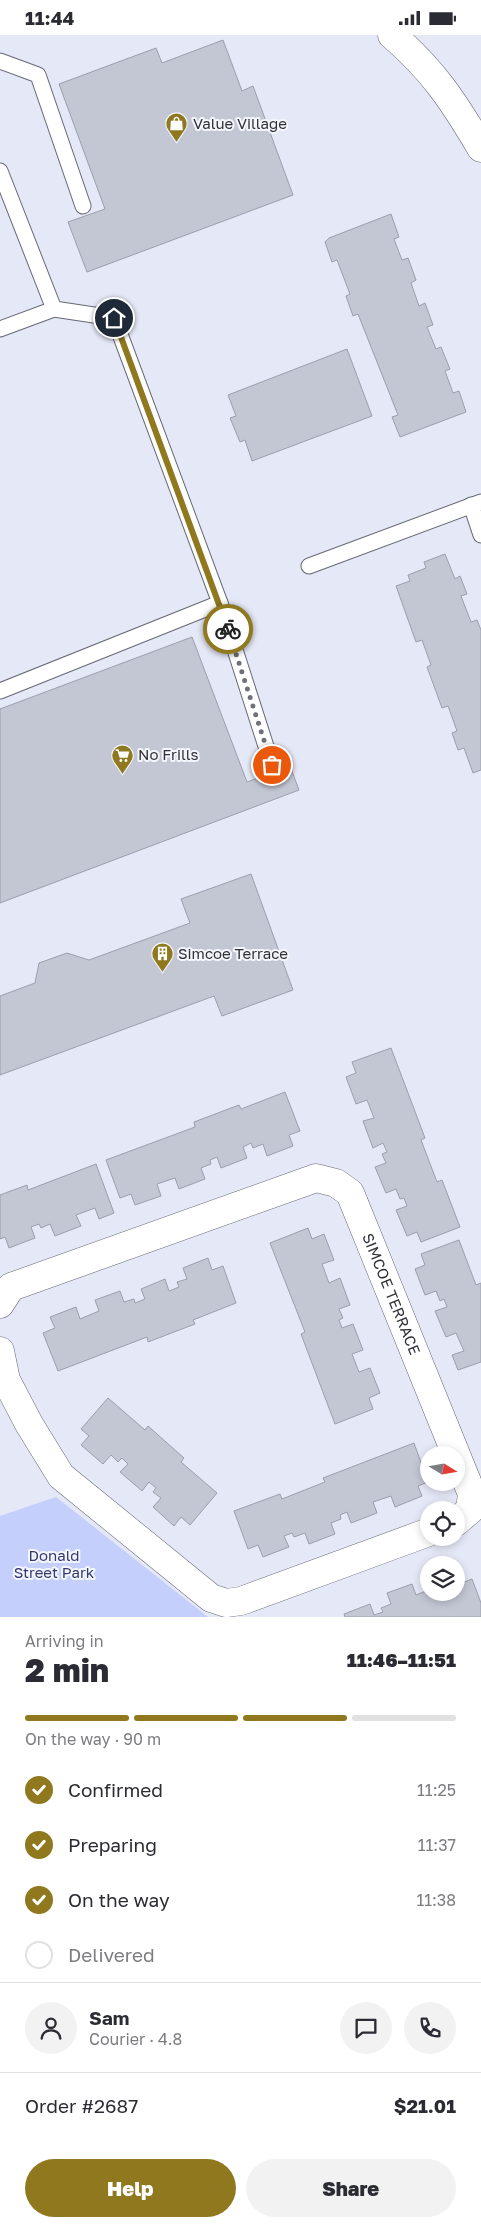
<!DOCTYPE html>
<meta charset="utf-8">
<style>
body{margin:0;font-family:"Golos Text",sans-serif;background:#f2f2f3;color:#2b2b33;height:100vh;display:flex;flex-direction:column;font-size:19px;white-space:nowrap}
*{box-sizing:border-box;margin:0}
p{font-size:16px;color:#7c7c81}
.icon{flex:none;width:28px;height:28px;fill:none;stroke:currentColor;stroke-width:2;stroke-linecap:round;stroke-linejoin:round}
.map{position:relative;height:1582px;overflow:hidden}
.sheet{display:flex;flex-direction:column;background:#fff;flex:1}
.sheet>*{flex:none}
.needle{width:32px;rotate:101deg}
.fabs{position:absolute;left:420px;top:1411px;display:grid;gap:10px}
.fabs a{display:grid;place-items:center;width:45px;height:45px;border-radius:50%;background:#fff;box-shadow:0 2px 8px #0003;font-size:25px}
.pin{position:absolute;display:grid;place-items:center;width:42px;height:42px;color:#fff;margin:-21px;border:2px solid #fff;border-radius:50%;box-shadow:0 1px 5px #0007}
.courier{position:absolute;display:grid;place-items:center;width:50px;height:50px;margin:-25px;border:4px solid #8f781e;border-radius:50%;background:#fff;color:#222;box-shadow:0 1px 6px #0007}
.headline em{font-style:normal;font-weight:800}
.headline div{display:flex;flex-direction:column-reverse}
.headline{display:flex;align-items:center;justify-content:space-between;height:85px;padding:0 25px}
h1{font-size:32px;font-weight:800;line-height:38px}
.bar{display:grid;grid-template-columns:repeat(4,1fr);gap:8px 5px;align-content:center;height:60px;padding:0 25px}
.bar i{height:6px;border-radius:4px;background:#e1e1e2}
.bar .active{background:#8f781e}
.bar p{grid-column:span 4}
.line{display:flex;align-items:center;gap:12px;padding:0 25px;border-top:1px solid #e1e1e2}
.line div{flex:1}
.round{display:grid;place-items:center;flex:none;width:52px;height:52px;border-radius:26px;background:#f2f2f3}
ol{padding:0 25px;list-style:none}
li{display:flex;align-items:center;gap:15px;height:55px}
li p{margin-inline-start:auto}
li .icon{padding:5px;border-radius:50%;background:#8f781e;color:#fff;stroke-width:4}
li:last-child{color:#7c7c81}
li i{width:28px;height:28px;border:2px solid #e1e1e2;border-radius:50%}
.button{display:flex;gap:10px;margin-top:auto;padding:10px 25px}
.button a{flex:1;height:58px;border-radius:30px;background:#8f781e;color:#fff;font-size:20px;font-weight:800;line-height:58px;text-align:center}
.button a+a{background:#f2f2f3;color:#2b2b33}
.status{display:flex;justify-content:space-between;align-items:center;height:35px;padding:0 25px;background:#fff;direction:ltr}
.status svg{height:14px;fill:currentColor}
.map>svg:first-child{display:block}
.green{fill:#c4cffb}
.building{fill:#c3c7d4;stroke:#9b9eab}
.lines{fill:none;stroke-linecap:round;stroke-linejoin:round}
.lane-casing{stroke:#666975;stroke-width:17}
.street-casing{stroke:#666975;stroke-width:29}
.secondary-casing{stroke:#666975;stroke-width:29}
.lane{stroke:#fff;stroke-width:15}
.street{stroke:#fff;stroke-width:28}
.secondary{stroke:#fff;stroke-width:28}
.done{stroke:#6f7179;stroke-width:5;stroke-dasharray:0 9}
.route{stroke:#8f781e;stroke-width:6}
.labels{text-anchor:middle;stroke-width:4;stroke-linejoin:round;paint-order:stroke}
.poi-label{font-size:15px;fill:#2f3136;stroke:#f4f6fe;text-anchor:start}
.street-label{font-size:15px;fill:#2f3136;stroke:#f4f6fe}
.park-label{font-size:15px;fill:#323a70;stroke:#f4f6fe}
</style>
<div class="status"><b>11:44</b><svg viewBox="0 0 49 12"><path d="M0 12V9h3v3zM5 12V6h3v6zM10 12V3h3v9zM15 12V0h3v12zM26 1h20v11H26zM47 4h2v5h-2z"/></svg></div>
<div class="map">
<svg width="481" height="1582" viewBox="0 0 481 1582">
<rect width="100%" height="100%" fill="#e5e8f6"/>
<polygon class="green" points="56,1462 208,1582 0,1582 0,1481"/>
<g class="building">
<polygon points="223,5 242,56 253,51 293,160 87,237 68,187 105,174 59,49 156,13 162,28"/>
<polygon points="391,179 399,202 394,204 402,225 408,223 416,245 411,248 419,271 425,268 433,290 427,292 436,314 441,312 450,334 445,336 453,358 459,356 466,377 400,402 392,382 398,380 358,279 353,281 346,261 350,259 337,225 332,227 325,207 329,203"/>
<polygon points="347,314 372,381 252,426 245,405 240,407 230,383 236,381 228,360"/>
<polygon points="445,519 455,544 460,541 467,559 461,561 471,587 477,585 481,595 481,735 473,738 464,713 458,715 452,698 457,696 448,671 442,673 427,632 431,630 422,605 416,607 396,551 410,546 408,540 426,533 424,527"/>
<polygon points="192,602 247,747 290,731 299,755 0,868 0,674"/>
<polygon points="251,839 293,955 222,981 214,961 0,1040 0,961 35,948 39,928 67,918 89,925 190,888 181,864"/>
<polygon points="391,1013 425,1103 421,1105 437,1147 442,1145 460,1192 421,1207 417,1197 407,1201 396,1175 407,1171 404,1163 400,1164 396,1154 386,1158 375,1132 386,1128 382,1119 387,1117 383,1108 373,1113 363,1086 374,1083 367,1065 356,1069 346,1042 356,1038 352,1027"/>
<polygon points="285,1057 300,1096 289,1100 293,1111 267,1121 263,1109 253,1113 251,1108 243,1112 247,1123 221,1133 217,1122 210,1125 211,1129 201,1133 205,1144 179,1154 175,1143 157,1149 161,1161 135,1170 131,1159 120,1163 106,1125 195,1092 194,1087 239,1070 241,1074"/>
<polygon points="96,1129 114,1178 99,1184 95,1173 76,1180 81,1191 55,1201 50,1189 41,1193 39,1189 31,1192 35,1203 9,1213 5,1202 0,1204 0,1160 27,1150 28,1155"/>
<polygon points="308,1193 312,1204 324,1199 334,1225 322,1229 329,1248 340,1243 350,1270 339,1274 343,1283 339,1285 342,1293 353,1289 363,1315 352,1319 359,1337 370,1333 380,1358 369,1363 373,1374 335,1389 301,1299 305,1297 270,1208"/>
<polygon points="459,1205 476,1250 481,1248 481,1327 458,1335 452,1320 464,1316 456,1298 446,1302 435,1276 447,1272 444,1264 440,1266 436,1256 425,1260 415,1234 425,1230 421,1219"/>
<polygon points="208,1223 212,1235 223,1231 236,1268 193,1285 195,1289 148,1307 147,1302 58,1336 43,1298 55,1293 50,1282 76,1272 80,1284 99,1276 95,1265 120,1256 124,1267 134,1264 135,1268 145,1264 141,1254 165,1244 169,1256 179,1252 177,1247 187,1244 183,1233"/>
<polygon points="108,1363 145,1395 148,1391 184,1423 181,1427 217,1458 190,1490 181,1482 174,1491 153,1472 161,1463 153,1457 156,1453 149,1447 142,1456 120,1437 128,1429 122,1423 118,1427 111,1420 103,1429 81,1410 89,1401 81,1394"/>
<polygon points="414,1408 428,1447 418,1451 422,1461 395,1472 391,1461 373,1467 377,1478 351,1488 347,1477 340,1480 341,1484 331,1488 335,1499 309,1509 305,1498 294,1502 292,1498 284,1501 289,1512 263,1522 258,1510 248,1514 234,1476 280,1459 282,1464 325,1447 323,1443"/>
<polygon points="456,1537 462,1548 472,1544 481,1568 481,1582 345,1582 344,1579 370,1569 374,1580 383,1577 381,1573 391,1569 387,1558 412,1549 416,1560 426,1556 427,1561 436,1558 456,1558"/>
</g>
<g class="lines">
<defs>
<g id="lane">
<polyline points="0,26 38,40 83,171"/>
<polyline points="0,136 54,274 114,283 220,568 0,656"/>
<polyline points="0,294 54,274"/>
<polyline points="471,470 481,500"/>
<polyline points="309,531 481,467"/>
<polyline points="220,568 272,730"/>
</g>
<g id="street">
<path id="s1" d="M 0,1269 L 11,1252 L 316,1143 L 336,1148 L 350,1158 L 472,1459 L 470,1475 L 456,1487"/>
<polyline points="0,1316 6,1345 29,1389 61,1441 211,1563 226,1568 241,1566 429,1497"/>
</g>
<path id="secondary" d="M 392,0 C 433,35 454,67 481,113"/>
</defs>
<use href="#lane" class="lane-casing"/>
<use href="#street" class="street-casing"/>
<use href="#secondary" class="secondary-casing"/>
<use href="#lane" class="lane"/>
<use href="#street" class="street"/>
<use href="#secondary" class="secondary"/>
</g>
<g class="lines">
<polyline class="done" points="228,594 272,730"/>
<polyline class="route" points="114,283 228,594"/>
</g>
<defs>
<symbol id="shop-pin" viewBox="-11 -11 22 30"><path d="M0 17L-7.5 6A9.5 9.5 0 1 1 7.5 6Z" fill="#8f781e" stroke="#f4f6fe"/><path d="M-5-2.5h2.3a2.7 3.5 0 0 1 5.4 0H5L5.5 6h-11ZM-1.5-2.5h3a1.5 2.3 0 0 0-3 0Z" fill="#fff"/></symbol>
<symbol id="supermarket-pin" viewBox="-11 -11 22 30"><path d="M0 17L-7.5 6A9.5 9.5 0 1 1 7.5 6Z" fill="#8f781e" stroke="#f4f6fe"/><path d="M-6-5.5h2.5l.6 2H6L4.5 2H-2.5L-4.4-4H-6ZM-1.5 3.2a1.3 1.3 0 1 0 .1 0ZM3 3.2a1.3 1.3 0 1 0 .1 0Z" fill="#fff"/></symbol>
<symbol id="building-pin" viewBox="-11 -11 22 30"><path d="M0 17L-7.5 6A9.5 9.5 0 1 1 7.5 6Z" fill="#8f781e" stroke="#f4f6fe"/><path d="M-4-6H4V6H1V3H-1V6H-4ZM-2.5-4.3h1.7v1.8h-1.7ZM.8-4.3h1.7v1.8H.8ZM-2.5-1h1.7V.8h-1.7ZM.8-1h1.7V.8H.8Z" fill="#fff"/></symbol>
</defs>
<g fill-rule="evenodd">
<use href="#shop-pin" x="164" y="76" width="25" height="34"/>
<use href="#supermarket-pin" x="110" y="708" width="25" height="34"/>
<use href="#building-pin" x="150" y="906" width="25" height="34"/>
</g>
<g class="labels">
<g class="poi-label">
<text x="193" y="94">Value Village</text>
<text x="138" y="725">No Frills</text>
<text x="178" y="924">Simcoe Terrace</text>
</g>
<g class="street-label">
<text dy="5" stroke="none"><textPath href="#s1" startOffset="491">SIMCOE TERRACE</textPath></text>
</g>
<g class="park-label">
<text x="54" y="1526">Donald<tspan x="54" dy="17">Street Park</tspan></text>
</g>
</g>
</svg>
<div class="fabs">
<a><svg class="needle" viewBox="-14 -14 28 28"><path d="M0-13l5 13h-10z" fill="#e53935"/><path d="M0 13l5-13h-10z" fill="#7c7c81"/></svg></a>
<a><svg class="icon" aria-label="locate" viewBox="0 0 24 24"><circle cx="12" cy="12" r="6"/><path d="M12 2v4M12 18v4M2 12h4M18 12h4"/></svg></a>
<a><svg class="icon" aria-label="layers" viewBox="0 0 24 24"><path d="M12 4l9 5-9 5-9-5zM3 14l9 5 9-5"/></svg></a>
</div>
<div class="pin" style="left:272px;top:730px;background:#ea580c"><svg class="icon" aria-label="bag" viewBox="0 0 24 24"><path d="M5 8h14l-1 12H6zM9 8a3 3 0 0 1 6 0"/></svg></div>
<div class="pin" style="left:114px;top:283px;background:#1f2937"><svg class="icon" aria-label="home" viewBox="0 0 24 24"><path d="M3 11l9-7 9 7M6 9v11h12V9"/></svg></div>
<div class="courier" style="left:228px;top:594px"><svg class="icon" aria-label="bike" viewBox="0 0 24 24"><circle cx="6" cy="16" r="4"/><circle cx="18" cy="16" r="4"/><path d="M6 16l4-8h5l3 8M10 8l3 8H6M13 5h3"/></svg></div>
</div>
<section class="sheet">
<div class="headline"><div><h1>2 min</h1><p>Arriving in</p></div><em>11:46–11:51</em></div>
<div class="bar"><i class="active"></i><i class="active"></i><i class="active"></i><i></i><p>On the way · 90 m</p></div>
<ol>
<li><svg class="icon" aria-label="check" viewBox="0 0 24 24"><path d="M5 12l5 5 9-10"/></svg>Confirmed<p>11:25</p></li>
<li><svg class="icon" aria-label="check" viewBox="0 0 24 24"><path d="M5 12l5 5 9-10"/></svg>Preparing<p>11:37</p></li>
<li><svg class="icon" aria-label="check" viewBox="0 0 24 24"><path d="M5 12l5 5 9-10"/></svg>On the way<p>11:38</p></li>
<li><i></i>Delivered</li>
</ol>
<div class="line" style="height:90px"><a class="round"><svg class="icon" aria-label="person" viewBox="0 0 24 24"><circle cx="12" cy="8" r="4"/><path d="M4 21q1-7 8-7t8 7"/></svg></a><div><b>Sam</b><p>Courier · 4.8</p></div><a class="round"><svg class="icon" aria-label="chat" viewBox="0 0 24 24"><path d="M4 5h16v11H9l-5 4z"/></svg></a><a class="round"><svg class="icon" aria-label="phone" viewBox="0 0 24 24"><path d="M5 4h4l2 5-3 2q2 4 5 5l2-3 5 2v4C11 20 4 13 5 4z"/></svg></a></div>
<div class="line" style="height:65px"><div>Order #2687</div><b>$21.01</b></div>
<div class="button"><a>Help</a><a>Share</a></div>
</section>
